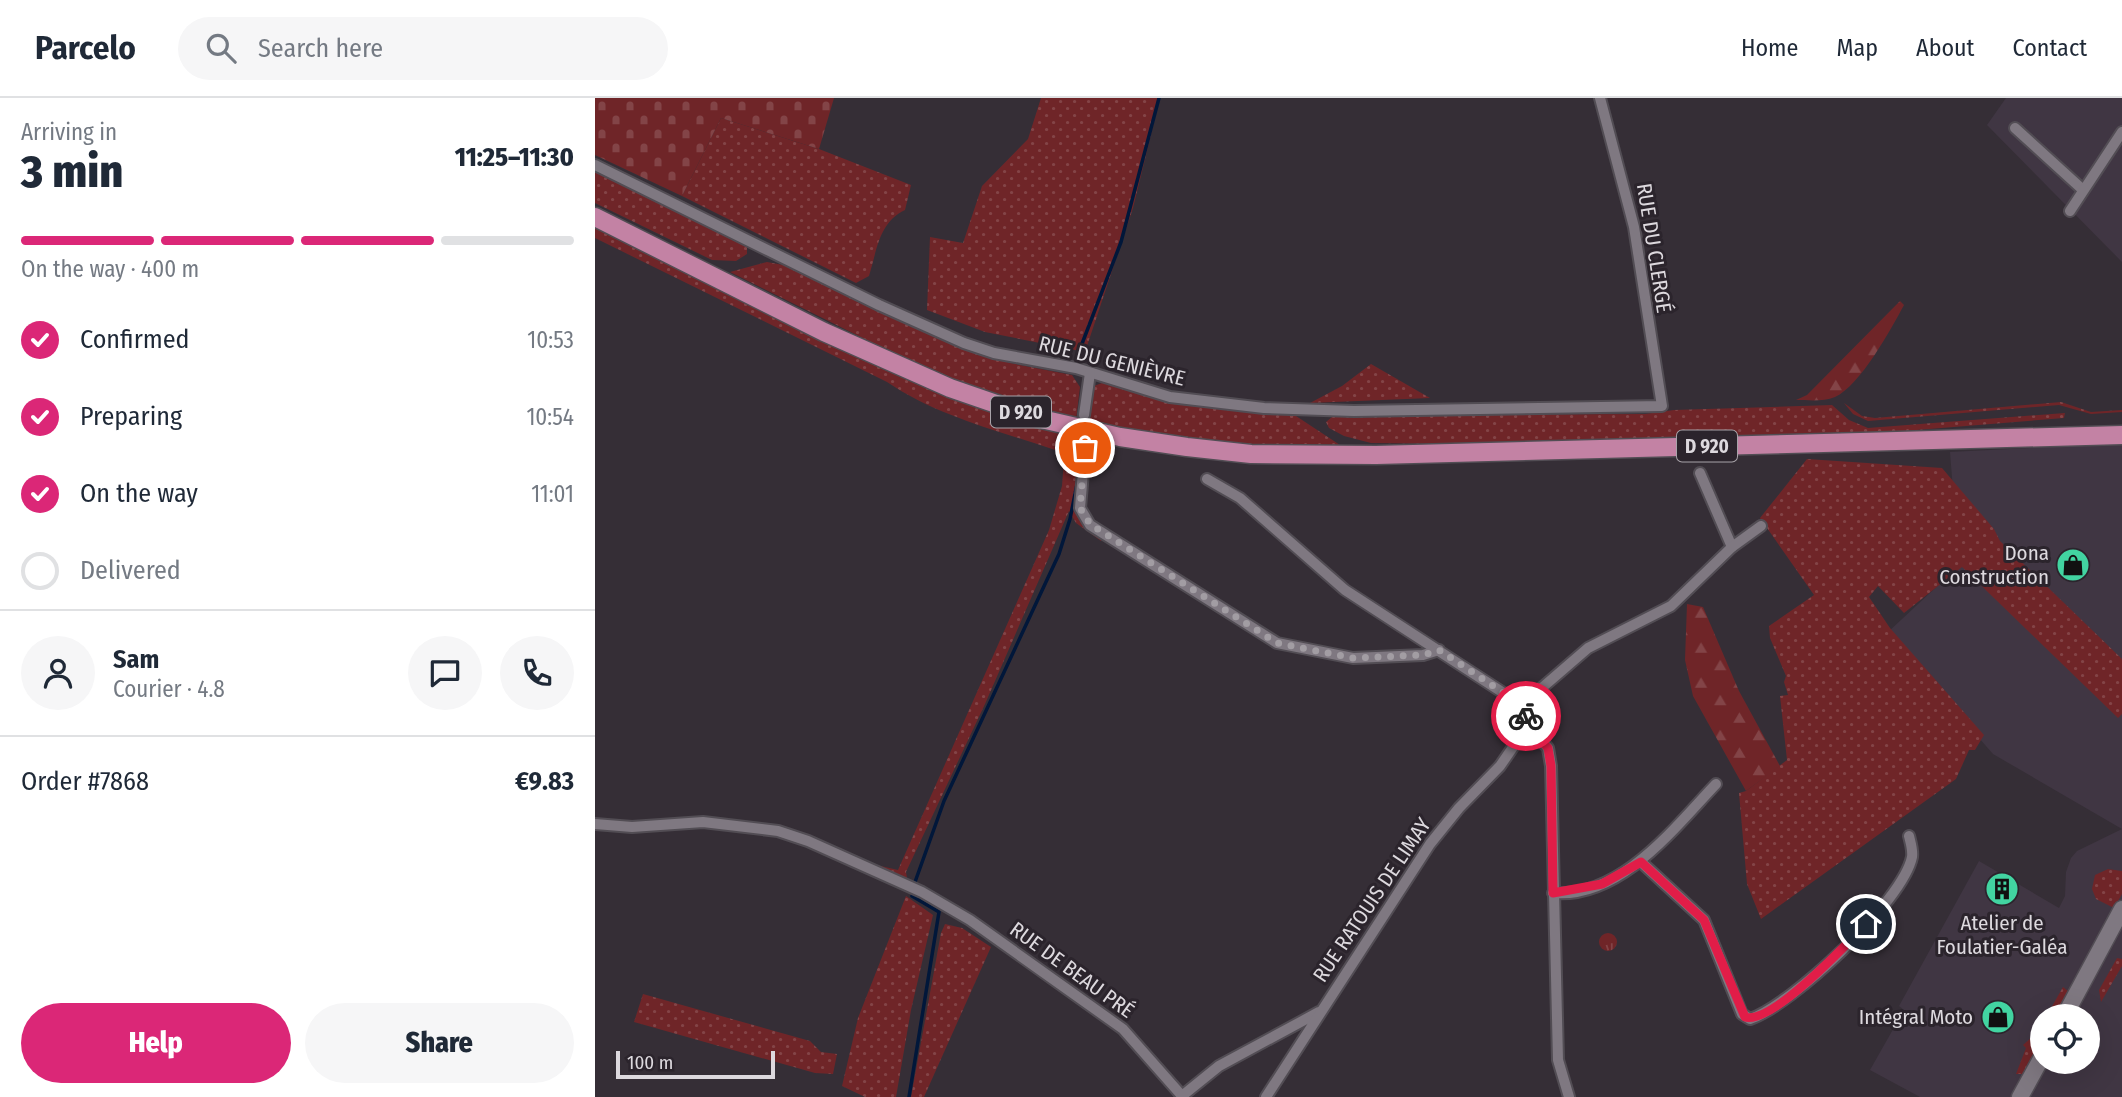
<!DOCTYPE html>
<meta charset="utf-8">
<style>
body{margin:0;font-family:"Fira Sans Condensed",sans-serif;background:#f6f6f7;color:#1f2937;height:100vh;display:flex;flex-direction:column;font-size:26px;white-space:nowrap}
*{box-sizing:border-box;margin:0}
p{font-size:23px;color:#747a83}
.icon{flex:none;width:38px;height:38px;fill:none;stroke:currentColor;stroke-width:2;stroke-linecap:round;stroke-linejoin:round}
.map{position:relative;flex:1;overflow:hidden}
.details{display:flex;flex-direction:column;background:#fff;width:595px}
.details>*{flex:none}
.controls{position:absolute;left:1435px;top:906px;display:grid;gap:14px}
.controls a{display:grid;place-items:center;width:70px;height:70px;border-radius:50%;background:#fff;box-shadow:0 7px 28px #0002;font-size:35px}
.scale{position:absolute;left:21px;bottom:18px;width:159px;box-sizing:border-box;padding-left:7px;border:4px solid #ddd9de;border-top:0;font-size:19px;line-height:24px;white-space:nowrap;color:#ddd9de;-webkit-text-stroke:5px #2b242c;paint-order:stroke}
.pin{position:absolute;display:grid;place-items:center;width:60px;height:60px;color:#fff;margin:-30px;border:4px solid #fff;border-radius:50%;box-shadow:0 2px 7px #0007}
.courier{position:absolute;display:grid;place-items:center;width:70px;height:70px;margin:-35px;border:5px solid #e11d48;border-radius:50%;background:#fff;color:#222;box-shadow:0 2px 9px #0007}
.head em{font-style:normal;font-weight:800}
.head div{display:flex;flex-direction:column-reverse}
.head{display:flex;align-items:center;justify-content:space-between;height:119px;padding:0 21px}
h1{font-size:46px;font-weight:800;line-height:52px}
.bar{display:grid;grid-template-columns:repeat(4,1fr);gap:10px 7px;align-content:center;height:84px;padding:0 21px}
.bar i{height:9px;border-radius:5px;background:#e0e1e3}
.bar .current{background:#db2777}
.bar p{grid-column:span 4}
.line{display:flex;align-items:center;gap:18px;padding:0 21px;border-top:2px solid #e0e1e3}
.line div{flex:1}
.round{display:grid;place-items:center;flex:none;width:74px;height:74px;border-radius:37px;background:#f6f6f7}
ol{padding:0 21px;list-style:none}
li{display:flex;align-items:center;gap:21px;height:77px}
li p{margin-inline-start:auto}
li .icon{padding:7px;border-radius:50%;background:#db2777;color:#fff;stroke-width:4}
li:last-child{color:#747a83}
li i{width:38px;height:38px;border:4px solid #e0e1e3;border-radius:50%}
.action{display:flex;gap:14px;margin-top:auto;padding:14px 21px}
.action a{flex:1;height:80px;border-radius:42px;background:#db2777;color:#fff;font-size:28px;font-weight:800;line-height:80px;text-align:center}
.action a+a{background:#f6f6f7;color:#1f2937}
header{display:flex;align-items:center;gap:42px;box-sizing:border-box;height:98px;padding:0 35px;background:#fff;border-bottom:2px solid #e0e1e3}
header strong{font-size:33px}
nav{display:flex;gap:38px;margin-inline-start:auto;font-size:24px}
.search{width:490px;height:63px;background:#f6f6f7;display:flex;align-items:center;gap:18px;box-sizing:border-box;padding:0 24px;border-radius:38px;color:#747a83;font-size:26px}
main{display:flex;flex:1;min-height:0}
.map>svg:first-child{display:block}
.built{fill:#403643;fill-rule:evenodd}
.grass{fill:url(#grass-dots)}
.forest{fill:url(#forest-firs)}
.cemetery{fill:url(#cemetery-stones)}
.park{fill:url(#park-tufts)}
.lines{fill:none;stroke-linecap:round;stroke-linejoin:round}
.stream{stroke:#01173a;stroke-width:3.5}
.street-casing{stroke:#524d54;stroke-width:14}
.secondary-casing{stroke:#524d54;stroke-width:19}
.primary-casing{stroke:#524d54;stroke-width:21}
.street{stroke:#7f7881;stroke-width:10}
.secondary{stroke:#7f7881;stroke-width:16}
.primary{stroke:#c382a4;stroke-width:18}
.done{stroke:#a29da3;stroke-width:7;stroke-dasharray:0 12.6}
.route{stroke:#e11d48;stroke-width:9}
.labels{text-anchor:middle;stroke-width:6;stroke-linejoin:round;paint-order:stroke}
.shield{fill:#2b242c;stroke:#a8a3a9;stroke-width:2}
.shield-label{font-size:19px;font-weight:bold;fill:#ddd9de}
.street-label{font-size:21px;fill:#ddd9de;stroke:#2b242c}
.poi-label{font-size:21px;fill:#ddd9de;stroke:#2b242c;text-anchor:end}
</style>
<header>
<strong>Parcelo</strong>
<div class="search"><svg class="icon" aria-label="search" viewBox="0 0 24 24"><circle cx="10" cy="10" r="6"/><path d="M15 15l6 6"/></svg>Search here</div>
<nav><a>Home</a><a>Map</a><a>About</a><a>Contact</a></nav>
</header>
<main>
<section class="details">
<div class="head"><div><h1>3 min</h1><p>Arriving in</p></div><em>11:25–11:30</em></div>
<div class="bar"><i class="current"></i><i class="current"></i><i class="current"></i><i></i><p>On the way · 400 m</p></div>
<ol>
<li><svg class="icon" aria-label="check" viewBox="0 0 24 24"><path d="M5 12l5 5 9-10"/></svg>Confirmed<p>10:53</p></li>
<li><svg class="icon" aria-label="check" viewBox="0 0 24 24"><path d="M5 12l5 5 9-10"/></svg>Preparing<p>10:54</p></li>
<li><svg class="icon" aria-label="check" viewBox="0 0 24 24"><path d="M5 12l5 5 9-10"/></svg>On the way<p>11:01</p></li>
<li><i></i>Delivered</li>
</ol>
<div class="line" style="height:126px"><a class="round"><svg class="icon" aria-label="person" viewBox="0 0 24 24"><circle cx="12" cy="8" r="4"/><path d="M4 21q1-7 8-7t8 7"/></svg></a><div><b>Sam</b><p>Courier · 4.8</p></div><a class="round"><svg class="icon" aria-label="chat" viewBox="0 0 24 24"><path d="M4 5h16v11H9l-5 4z"/></svg></a><a class="round"><svg class="icon" aria-label="phone" viewBox="0 0 24 24"><path d="M5 4h4l2 5-3 2q2 4 5 5l2-3 5 2v4C11 20 4 13 5 4z"/></svg></a></div>
<div class="line" style="height:91px"><div>Order #7868</div><b>€9.83</b></div>
<div class="action"><a>Help</a><a>Share</a></div>
</section>
<div class="map">
<svg width="1527" height="999" viewBox="0 0 1527 999">
<defs>
<pattern id="grass-dots" width="8" height="8" patternUnits="userSpaceOnUse" patternTransform="scale(1.75)"><rect width="8" height="8" fill="#6f2528"/><path d="M2 2h.1M6 6h.1" fill="none" stroke="#834447" stroke-width="1.8" stroke-linecap="round"/></pattern>
<pattern id="forest-firs" width="22" height="20" patternUnits="userSpaceOnUse" patternTransform="scale(1.75)"><rect width="22" height="20" fill="#6f2528"/><path d="M5 1l3.5 6h-7zM16 11l3.5 6h-7z" fill="#834447"/></pattern>
<pattern id="cemetery-stones" width="16" height="16" patternUnits="userSpaceOnUse" patternTransform="scale(1.75)"><rect width="16" height="16" fill="#6f2528"/><path d="M2 7V4a2 2 0 0 1 4 0v3zM10 15v-3a2 2 0 0 1 4 0v3z" fill="#834447"/></pattern>
<pattern id="park-tufts" width="24" height="20" patternUnits="userSpaceOnUse" patternTransform="scale(1.75)"><rect width="24" height="20" fill="#6f2528"/><path d="M3 7l-1-3M5 7V3M7 7l1-3M15 17l-1-3M17 17v-4M19 17l1-3" fill="none" stroke="#834447"/></pattern>
</defs>
<rect width="100%" height="100%" fill="#352e36"/>
<g class="built">
<polygon points="1411,0 1527,0 1527,164 1392,27"/>
<path d="M 1527,335 L 1527,999 L 1325,999 L 1275,972 L 1309,912 L 1304,908 L 1384,763 L 1464,810 L 1470,798 L 1471,774 L 1476,760 L 1482,753 L 1527,731 L 1398,656 L 1292,535 L 1364,468 L 1355,354 L 1516,346 ZM 1447,919 L 1493,919 L 1493,964 L 1447,964 Z"/>
</g>
<g class="grass">
<polygon points="446,0 565,0 538,110 490,254 390,234 332,212 335,139 368,145 387,88 433,41"/>
<path d="M 126,20 L 224,51 L 316,87 L 310,112 C 284,124 282,152 274,178 L 261,185 L 87,98 Z"/>
<polygon points="0,73 152,147 152,156 141,163 117,162 0,105"/>
<path d="M 0,127 L 414,318 L 484,339 L 487,371 L 480,413 L 487,425 L 508,440 L 506,443 L 481,425 L 474,413 L 390,606 L 311,774 L 312,780 L 318,785 L 277,766 L 303,772 L 454,432 L 467,388 L 469,361 L 460,352 C 404,333 342,318 292,284 L 0,140 Z"/>
<polygon points="172,164 194,168 381,255 415,265 477,277 485,289 481,322 381,291 322,267 135,174"/>
<polygon points="776,266 835,300 715,305 747,288"/>
<path d="M 507,285 L 581,306 L 701,318 L 745,347 L 744,351 C 659,350 577,342 493,324 L 499,288 Z"/>
<polygon points="1466,304 1496,314 1527,312 1527,314 1496,316 1464,307 1273,323 1258,316 1249,305 1267,318 1280,320"/>
<polygon points="1237,307 1254,322 1273,330 1470,315 1469,320 1260,337 938,347 776,345 749,338 734,330 731,324 738,318 757,317 1050,316 1079,312"/>
<polygon points="1212,361 1347,370 1399,431 1405,443 1527,561 1527,616 1523,620 1367,469 1309,515 1283,488 1274,499 1295,530 1389,637 1380,652 1374,652 1361,681 1166,821 1152,786 1144,695 1151,693 1192,662 1185,598 1193,597 1189,584 1191,578 1175,540 1174,528 1219,497 1165,420"/>
<polygon points="1513,771 1527,773 1527,796 1519,810 1501,801 1497,791 1500,777"/>
<polygon points="311,798 338,817 316,912 301,999 270,999 247,988 263,920"/>
<polygon points="350,826 367,830 396,849 329,999 316,999 346,835"/>
<polygon points="1522,860 1527,861 1527,868 1506,904 1504,892"/>
<polygon points="1468,889 1473,893 1459,919 1451,919"/>
<polygon points="48,896 215,943 226,954 242,956 238,976 220,975 39,924"/>
<polygon points="1437,939 1443,949 1428,976 1421,976 1431,950 1428,947"/>
</g>
<g class="forest">
<path d="M 1305,203 L 1309,207 C 1296,231 1265,288 1240,299 C 1228,304 1213,302 1201,302 L 1212,297 Z"/>
<polygon points="1092,506 1108,509 1144,593 1185,668 1151,693 1098,598 1090,562"/>
</g>
<polygon class="cemetery" points="0,0 239,0 224,51 126,20 87,98 0,57"/>
<circle class="park" cx="1013" cy="844" r="9"/>
<g class="lines">
<g class="stream">
<polyline points="485,251 526,144 564,0"/>
<polyline points="483,344 484,366"/>
<polyline points="320,784 349,703 464,456 475,421 483,381"/>
<polyline points="314,999 344,814 317,798"/>
</g>
<defs>
<g id="street">
<polyline points="1420,30 1487,91"/>
<polyline points="0,67 284,207 369,245 399,255 481,270 575,299 669,310 759,313 1067,308 1039,129 1005,0"/>
<polyline points="1475,113 1527,34"/>
<polyline points="489,317 495,275"/>
<polyline points="490,350 485,410 495,427 682,545 758,560 828,557 844,552"/>
<polyline points="1105,375 1137,449"/>
<polyline points="612,381 645,400 750,492 927,607 933,621"/>
<polyline points="927,607 993,550 1076,508 1137,449 1166,428"/>
<circle cx="936" cy="631" r="10"/>
<polyline points="943,639 953,650 956,668 963,962 974,999"/>
<polyline points="0,726 37,729 108,724 183,733 213,743 327,794 375,822 528,931 588,999"/>
<path d="M 1046,764 L 1109,822 L 1147,916 L 1155,921 C 1197,907 1308,803 1317,759 C 1318,752 1316,746 1314,738"/>
<path d="M 958,795 C 1026,801 1080,729 1121,686"/>
<polyline points="587,998 624,968 724,914"/>
<polyline points="671,999 835,746 864,710 905,668 927,636"/>
</g>
<g id="secondary">
<polyline points="1469,919 1527,811"/>
<polyline points="1425,999 1447,959"/>
</g>
<polyline id="primary" points="0,119 229,234 355,290 442,320 525,339 592,349 656,356 781,357 1527,337"/>
</defs>
<use href="#street" class="street-casing"/>
<use href="#secondary" class="secondary-casing"/>
<use href="#primary" class="primary-casing"/>
<use href="#street" class="street"/>
<use href="#secondary" class="secondary"/>
<use href="#primary" class="primary"/>
</g>
<g class="lines">
<polyline class="done" points="490,350 485,410 495,426 682,545 758,560 828,557 844,552 927,607 931,618"/>
<path class="route" d="M 931,618 L 946,628 L 943,639 L 953,650 L 956,668 L 958,795 L 1007,786 L 1046,764 L 1109,822 L 1150,919 C 1176,927 1252,846 1271,826"/>
</g>
<defs>
<symbol id="shop-disc" viewBox="-11 -11 22 22"><circle r="9.5" fill="#42d4a1" stroke="#2b242c"/><path d="M-5-2.5h2.3a2.7 3.5 0 0 1 5.4 0H5L5.5 6h-11ZM-1.5-2.5h3a1.5 2.3 0 0 0-3 0Z" fill="#111"/></symbol>
<symbol id="building-disc" viewBox="-11 -11 22 22"><circle r="9.5" fill="#42d4a1" stroke="#2b242c"/><path d="M-4-6H4V6H1V3H-1V6H-4ZM-2.5-4.3h1.7v1.8h-1.7ZM.8-4.3h1.7v1.8H.8ZM-2.5-1h1.7V.8h-1.7ZM.8-1h1.7V.8H.8Z" fill="#111"/></symbol>
</defs>
<g fill-rule="evenodd">
<use href="#shop-disc" x="1459" y="448" width="38" height="38"/>
<use href="#building-disc" x="1388" y="772" width="38" height="38"/>
<use href="#shop-disc" x="1384" y="900" width="38" height="38"/>
</g>
<g class="labels">
<g class="shield">
<rect x="396" y="298.5" width="60" height="31" rx="5"/>
<rect x="1082" y="332.5" width="60" height="31" rx="5"/>
</g>
<g class="shield-label">
<text x="426" y="321">D 920</text>
<text x="1112" y="355">D 920</text>
</g>
<g class="street-label">
<text transform="translate(1059 150) rotate(81)" y="7">RUE DU CLERGÉ</text>
<text transform="translate(517 263) rotate(14)" y="7">RUE DU GENIÈVRE</text>
<text transform="translate(777 802) rotate(-56)" y="7">RUE RATOUIS DE LIMAY</text>
<text transform="translate(477 872) rotate(36)" y="7">RUE DE BEAU PRÉ</text>
</g>
<g class="poi-label">
<text x="1454" y="462">Dona<tspan x="1454" dy="24">Construction</tspan></text>
<text x="1407" y="832" text-anchor="middle">Atelier de<tspan x="1407" dy="24">Foulatier-Galéa</tspan></text>
<text x="1378" y="926">Intégral Moto</text>
</g>
</g>
</svg>
<div class="controls">
<a><svg class="icon" aria-label="locate" viewBox="0 0 24 24"><circle cx="12" cy="12" r="6"/><path d="M12 2v4M12 18v4M2 12h4M18 12h4"/></svg></a>
</div>
<div class="scale">100 m</div>
<div class="pin" style="left:490px;top:350px;background:#ea580c"><svg class="icon" aria-label="bag" viewBox="0 0 24 24"><path d="M5 8h14l-1 12H6zM9 8a3 3 0 0 1 6 0"/></svg></div>
<div class="pin" style="left:1271px;top:826px;background:#1f2937"><svg class="icon" aria-label="home" viewBox="0 0 24 24"><path d="M3 11l9-7 9 7M6 9v11h12V9"/></svg></div>
<div class="courier" style="left:931px;top:618px"><svg class="icon" aria-label="bike" viewBox="0 0 24 24"><circle cx="6" cy="16" r="4"/><circle cx="18" cy="16" r="4"/><path d="M6 16l4-8h5l3 8M10 8l3 8H6M13 5h3"/></svg></div>
</div>
</main>
